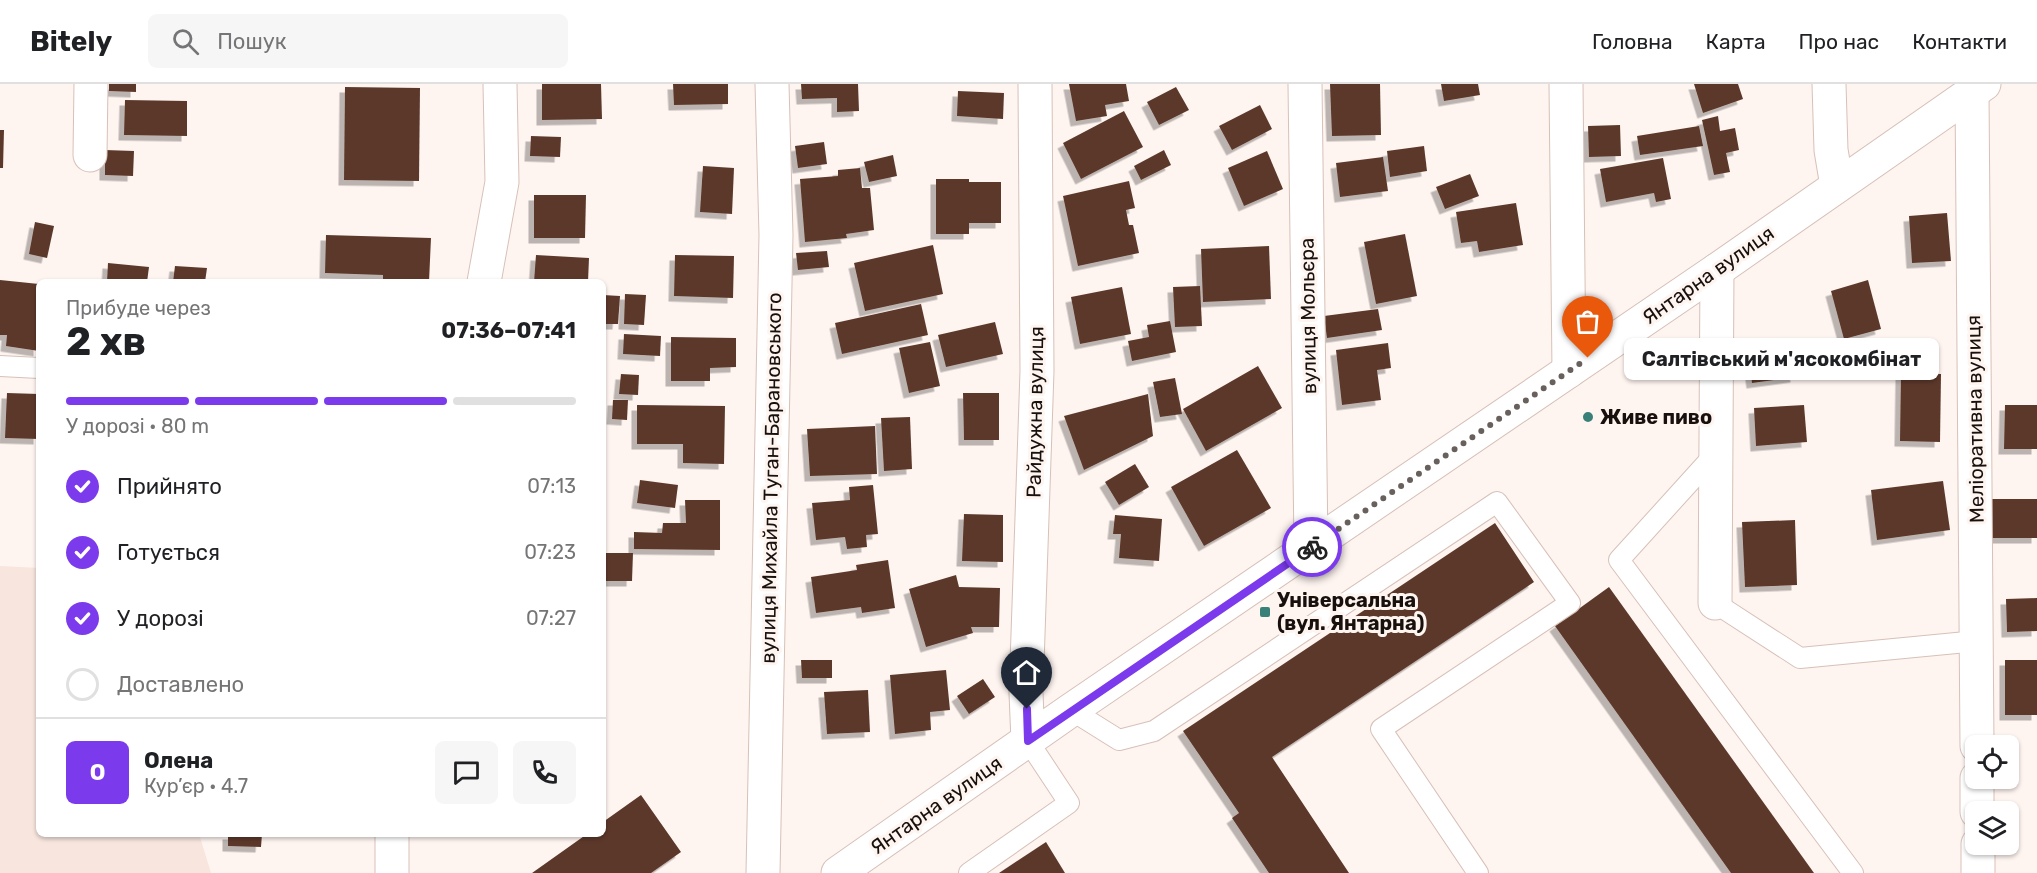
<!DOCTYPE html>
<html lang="uk">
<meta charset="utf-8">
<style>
body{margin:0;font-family:Rubik,sans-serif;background:#f6f6f6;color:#202124;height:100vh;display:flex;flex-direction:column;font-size:22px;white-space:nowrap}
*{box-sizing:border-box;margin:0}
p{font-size:20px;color:#757577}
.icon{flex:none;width:33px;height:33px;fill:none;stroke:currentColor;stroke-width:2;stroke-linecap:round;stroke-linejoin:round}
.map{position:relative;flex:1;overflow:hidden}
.side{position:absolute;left:36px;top:195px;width:570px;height:558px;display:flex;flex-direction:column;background:#fff;border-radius:9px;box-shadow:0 2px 4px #0004}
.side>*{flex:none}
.tools{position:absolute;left:1965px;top:651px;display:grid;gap:12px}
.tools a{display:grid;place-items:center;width:54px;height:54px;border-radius:9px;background:#fff;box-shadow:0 2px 4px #0004;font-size:30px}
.pin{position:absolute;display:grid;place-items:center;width:51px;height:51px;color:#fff;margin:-62px -26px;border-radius:50% 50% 50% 0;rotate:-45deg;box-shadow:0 0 6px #0007}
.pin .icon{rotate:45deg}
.courier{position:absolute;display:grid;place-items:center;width:60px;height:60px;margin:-30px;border:4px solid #7c3aed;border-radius:50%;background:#fff;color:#222;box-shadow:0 2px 8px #0007}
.bubble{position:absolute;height:42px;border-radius:9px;background:#fff;box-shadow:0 2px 4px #0004;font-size:20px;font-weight:700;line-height:42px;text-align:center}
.headline em{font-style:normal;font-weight:700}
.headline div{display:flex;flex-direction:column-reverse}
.headline{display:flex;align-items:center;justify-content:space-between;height:102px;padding:0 30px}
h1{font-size:39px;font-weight:700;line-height:45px}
.bar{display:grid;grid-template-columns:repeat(4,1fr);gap:9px 6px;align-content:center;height:72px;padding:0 30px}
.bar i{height:8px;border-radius:4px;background:#e0e0e0}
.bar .current{background:#7c3aed}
.bar p{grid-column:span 4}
.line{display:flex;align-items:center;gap:15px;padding:0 30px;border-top:2px solid #e0e0e0}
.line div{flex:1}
.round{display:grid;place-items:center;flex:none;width:63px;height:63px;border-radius:9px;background:#f6f6f6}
ol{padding:0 30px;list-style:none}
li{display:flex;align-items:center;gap:18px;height:66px}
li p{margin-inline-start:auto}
li .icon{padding:6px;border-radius:50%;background:#7c3aed;color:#fff;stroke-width:4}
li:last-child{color:#757577}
li i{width:33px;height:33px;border:3px solid #e0e0e0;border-radius:50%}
header{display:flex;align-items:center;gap:36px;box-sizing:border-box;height:84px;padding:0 30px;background:#fff;border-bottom:2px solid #e0e0e0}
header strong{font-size:28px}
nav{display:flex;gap:33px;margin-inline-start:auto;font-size:21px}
.search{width:420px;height:54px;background:#f6f6f6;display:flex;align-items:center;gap:15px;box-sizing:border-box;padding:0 21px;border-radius:9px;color:#757577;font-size:22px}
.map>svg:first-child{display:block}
.built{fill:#f7e5de}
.building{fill:#5c392b;filter:url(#shadow)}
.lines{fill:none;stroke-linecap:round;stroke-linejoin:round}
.service-casing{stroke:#d7c1b8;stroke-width:22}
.minor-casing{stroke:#d7c1b8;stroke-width:35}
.secondary-casing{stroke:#d7c1b8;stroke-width:35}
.service{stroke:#fff;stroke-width:20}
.minor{stroke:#fff;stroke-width:33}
.secondary{stroke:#fff;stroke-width:33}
.done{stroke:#68605c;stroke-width:6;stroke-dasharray:0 10.8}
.route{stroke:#7c3aed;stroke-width:8}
.poi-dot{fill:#398079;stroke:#fef4f0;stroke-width:2}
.labels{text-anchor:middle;stroke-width:6;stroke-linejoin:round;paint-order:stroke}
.street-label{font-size:20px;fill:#18100d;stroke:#fef4f0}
.poi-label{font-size:20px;font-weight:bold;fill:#18100d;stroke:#fef4f0;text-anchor:start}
</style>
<header>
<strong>Bitely</strong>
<div class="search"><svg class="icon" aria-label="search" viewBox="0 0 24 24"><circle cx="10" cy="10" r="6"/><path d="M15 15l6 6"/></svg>Пошук</div>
<nav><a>Головна</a><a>Карта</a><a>Про нас</a><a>Контакти</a></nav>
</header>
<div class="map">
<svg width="2037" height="789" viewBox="0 0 2037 789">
<defs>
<filter id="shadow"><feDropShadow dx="-5.5" dy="5.5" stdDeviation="0" flood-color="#0004"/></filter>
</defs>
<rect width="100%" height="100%" fill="#fef4f0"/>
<polygon class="built" points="0,482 39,484 39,750 199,750 211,789 0,789"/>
<g class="building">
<polygon points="109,0 136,0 136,8 109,7"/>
<polygon points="542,0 601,0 602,35 542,36"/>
<polygon points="673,0 728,0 728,20 674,21"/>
<polygon points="801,0 858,0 859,27 837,28 837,14 802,15"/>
<polygon points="1069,0 1126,0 1129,17 1105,21 1107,32 1076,37"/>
<polygon points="1330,0 1380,0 1381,51 1332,52"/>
<polygon points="1441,0 1478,0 1480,11 1444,17"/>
<polygon points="1694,0 1738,0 1743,15 1703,29"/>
<polygon points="345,3 420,4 419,97 344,96"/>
<polygon points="1176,3 1189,26 1159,41 1147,18"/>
<polygon points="958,7 1004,9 1003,35 957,32"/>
<polygon points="125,16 187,17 187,52 124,51"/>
<polygon points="1260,21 1272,45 1232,66 1219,42"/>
<polygon points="1124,27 1143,63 1081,95 1063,59"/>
<polygon points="1718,32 1720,47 1735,44 1739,66 1726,69 1730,88 1714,91 1702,36"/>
<polygon points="1620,41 1621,72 1589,73 1588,42"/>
<polygon points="1699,42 1703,62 1640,71 1637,52"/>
<polygon points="0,46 4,46 3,84 0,84"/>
<polygon points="531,52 561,53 560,73 530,72"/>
<polygon points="824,58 827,80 798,84 795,62"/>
<polygon points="1424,62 1427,87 1390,93 1387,67"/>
<polygon points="105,66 134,67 133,92 105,91"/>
<polygon points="1164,66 1171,81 1141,96 1134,82"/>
<polygon points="1267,67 1283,105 1244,122 1228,84"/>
<polygon points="893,71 897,92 869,98 864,78"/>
<polygon points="1383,73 1388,107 1340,113 1336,79"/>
<polygon points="1663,74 1671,115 1656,118 1654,109 1606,118 1600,85"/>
<polygon points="703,82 734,84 732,130 700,128"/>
<polygon points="860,84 862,104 870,104 874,146 846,150 847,154 805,158 800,95 838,92 838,86"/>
<polygon points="1470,90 1479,112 1445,125 1436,103"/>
<polygon points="936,95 969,95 969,98 1001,98 1001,139 969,139 969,150 936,150"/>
<polygon points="1129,97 1135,124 1126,126 1129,141 1133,141 1139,169 1078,182 1063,112"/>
<polygon points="534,111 586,111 585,154 534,154"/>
<polygon points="1516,119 1523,161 1479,168 1477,157 1461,159 1456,128"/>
<polygon points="1947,129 1951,177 1912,179 1909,132"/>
<polygon points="35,138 54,142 47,174 29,170"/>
<polygon points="1405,150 1417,212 1376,220 1364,158"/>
<polygon points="326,151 431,154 429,198 383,198 383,191 325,189"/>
<polygon points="933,161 943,210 865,227 854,179"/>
<polygon points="1269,162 1271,215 1203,218 1201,165"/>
<polygon points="827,167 829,183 798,186 796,169"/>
<polygon points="536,171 589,174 588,198 534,198"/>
<polygon points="675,171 734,172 733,214 674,212"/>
<polygon points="108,179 149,183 147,198 107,198"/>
<polygon points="175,182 207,184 205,198 173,198"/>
<polygon points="0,196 39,200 39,267 6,262 7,251 0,251"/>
<polygon points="1868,196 1881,245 1844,255 1831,207"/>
<polygon points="1200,202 1202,242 1175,243 1173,203"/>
<polygon points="1122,203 1131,250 1080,260 1071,213"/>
<polygon points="625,210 646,211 644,241 624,240"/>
<polygon points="603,211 620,212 618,240 603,240"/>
<polygon points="921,220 928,251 842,270 835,239"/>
<polygon points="1378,225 1382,246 1327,254 1324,232"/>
<polygon points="1170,237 1176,268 1132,277 1128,257 1149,253 1147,241"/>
<polygon points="995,238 1003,270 946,283 938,251"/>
<polygon points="624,250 661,252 660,272 623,270"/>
<polygon points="671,253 736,254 736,283 710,284 710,297 671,297"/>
<polygon points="1791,256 1796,293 1752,299 1747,262"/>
<polygon points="930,258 940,302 909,309 899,264"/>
<polygon points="1388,259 1391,284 1377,286 1381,316 1342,321 1336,266"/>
<polygon points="1258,282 1282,324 1206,367 1183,325"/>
<polygon points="1901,289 1941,290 1940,358 1900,357"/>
<polygon points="621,290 639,291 638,311 619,310"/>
<polygon points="1175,294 1182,330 1160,333 1153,298"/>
<polygon points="7,309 39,310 39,355 5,354"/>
<polygon points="963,309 999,309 999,356 964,356"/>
<polygon points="1148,310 1153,352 1084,386 1064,332"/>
<polygon points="613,316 628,316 627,336 612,335"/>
<polygon points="637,321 725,322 724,380 683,379 683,360 637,360"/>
<polygon points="1804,321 1807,358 1756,362 1754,324"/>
<polygon points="2005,321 2037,321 2037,365 2004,365"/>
<polygon points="910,333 912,385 884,387 881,334"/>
<polygon points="875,342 877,390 810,392 807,345"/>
<polygon points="1237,366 1271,424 1204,462 1171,403"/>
<polygon points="1135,380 1149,403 1119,421 1105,398"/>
<polygon points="640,396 678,401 675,424 637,419"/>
<polygon points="1943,397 1950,446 1877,456 1871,406"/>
<polygon points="873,401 878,450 866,451 867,463 847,465 845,453 816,456 812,419 850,416 849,403"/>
<rect x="1992" y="415" width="45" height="39"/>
<polygon points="685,416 720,416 720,466 634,465 634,448 662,449 663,439 686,439"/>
<polygon points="964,430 1003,431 1003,478 962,477"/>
<polygon points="1115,431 1162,435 1159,477 1119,474 1121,450 1113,450"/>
<polygon points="1795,436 1797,501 1745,503 1742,438"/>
<polygon points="1495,439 1534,498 1272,673 1349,789 1269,789 1232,734 1239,729 1183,647"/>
<polygon points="603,469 633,469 632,497 603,497"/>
<polygon points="888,476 895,524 862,529 861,523 816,529 811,493 857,486 856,481"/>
<polygon points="956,491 959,503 1000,504 999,543 971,543 973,549 926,563 909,505"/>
<polygon points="1609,503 1814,789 1731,789 1555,542"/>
<polygon points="2037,514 2037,547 2007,548 2006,515"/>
<polygon points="801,576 832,576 832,594 802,594"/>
<rect x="2005" y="576" width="32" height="55"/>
<polygon points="946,586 950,626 930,628 931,646 895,650 890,591"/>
<polygon points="983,595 995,613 969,630 957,612"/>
<polygon points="868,606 870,648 827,650 824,608"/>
<polygon points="641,711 681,768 651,789 532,789 587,750 603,750 603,738"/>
<polygon points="228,750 262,750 261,763 228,762"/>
<polygon points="1046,758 1065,789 999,789"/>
</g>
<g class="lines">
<defs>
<g id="service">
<polyline points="0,282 39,284"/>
<polyline points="1716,369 1619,476 1853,789"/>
<polyline points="1715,519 1800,574 1977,557"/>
<polyline points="1071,626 1119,656 1154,647 1497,418 1570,519 1381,645 1478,789"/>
<polyline points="969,789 1069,719 1028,657"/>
</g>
<g id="minor">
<polyline points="1305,0 1311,463"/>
<polyline points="1566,0 1569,287"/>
<polyline points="1829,0 1831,66 1837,102"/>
<polyline points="1972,8 1977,662"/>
<polyline points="90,71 91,0"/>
<polyline points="484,198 502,98 500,0"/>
<polyline points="1715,519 1717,186"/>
<polyline points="1028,657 1026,609 1037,287 1035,0"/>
<polyline points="1977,694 1977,728"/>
<polyline points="1978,760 1978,789"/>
<polyline points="392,789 392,750"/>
<polyline points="763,789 776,151 772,0"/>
</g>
<polyline id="secondary" points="838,789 1071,626 1717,186 1984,0"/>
</defs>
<use href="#service" class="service-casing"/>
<use href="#minor" class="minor-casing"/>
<use href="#secondary" class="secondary-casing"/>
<use href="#service" class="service"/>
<use href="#minor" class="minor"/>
<use href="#secondary" class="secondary"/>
</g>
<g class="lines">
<polyline class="done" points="1312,463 1588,274"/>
<polyline class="route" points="1027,625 1028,657 1312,463"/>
</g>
<g class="poi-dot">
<circle cx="1588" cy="333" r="6"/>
<rect x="1259" y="522" width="12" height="12" rx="3"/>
</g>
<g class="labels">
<g class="street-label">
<text transform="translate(1708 191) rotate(-35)" y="7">Янтарна вулиця</text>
<text transform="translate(1308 232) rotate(-91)" y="7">вулиця Мольєра</text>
<text transform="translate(1035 328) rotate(-89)" y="7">Райдужна вулиця</text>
<text transform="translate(1975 335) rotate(-91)" y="7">Меліоративна вулиця</text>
<text transform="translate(771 394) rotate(-89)" y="7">вулиця Михайла Туган-Барановського</text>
<text transform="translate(936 721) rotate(-35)" y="7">Янтарна вулиця</text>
</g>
<g class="poi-label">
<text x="1600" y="340">Живе пиво</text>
<text x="1277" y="523">Універсальна<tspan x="1277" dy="23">(вул. Янтарна)</tspan></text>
</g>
</g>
</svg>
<div class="tools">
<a><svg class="icon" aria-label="locate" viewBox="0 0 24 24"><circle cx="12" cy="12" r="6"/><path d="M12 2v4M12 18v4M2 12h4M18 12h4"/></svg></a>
<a><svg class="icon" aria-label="layers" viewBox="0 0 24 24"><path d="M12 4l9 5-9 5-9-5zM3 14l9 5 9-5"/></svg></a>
</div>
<div class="pin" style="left:1588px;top:274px;background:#ea580c"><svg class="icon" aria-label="bag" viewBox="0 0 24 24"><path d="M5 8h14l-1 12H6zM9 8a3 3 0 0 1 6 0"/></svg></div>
<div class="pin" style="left:1027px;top:625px;background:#1f2937"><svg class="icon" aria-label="home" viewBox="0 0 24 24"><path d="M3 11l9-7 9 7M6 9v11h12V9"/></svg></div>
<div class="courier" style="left:1312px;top:463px"><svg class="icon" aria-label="bike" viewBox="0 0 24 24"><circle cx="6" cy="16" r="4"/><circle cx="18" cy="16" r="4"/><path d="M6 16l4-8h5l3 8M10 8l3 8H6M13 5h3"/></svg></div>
<div class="bubble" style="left:1624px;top:254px;width:315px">Салтівський м'ясокомбінат</div>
<section class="side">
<div class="headline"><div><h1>2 хв</h1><p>Прибуде через</p></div><em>07:36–07:41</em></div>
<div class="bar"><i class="current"></i><i class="current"></i><i class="current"></i><i></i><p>У дорозі · 80 m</p></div>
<ol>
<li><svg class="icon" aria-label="check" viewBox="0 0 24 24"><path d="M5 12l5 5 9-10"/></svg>Прийнято<p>07:13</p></li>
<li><svg class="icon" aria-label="check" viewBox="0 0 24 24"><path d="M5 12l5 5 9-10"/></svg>Готується<p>07:23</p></li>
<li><svg class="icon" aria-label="check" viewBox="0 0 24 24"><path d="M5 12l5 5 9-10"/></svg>У дорозі<p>07:27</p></li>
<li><i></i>Доставлено</li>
</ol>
<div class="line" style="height:108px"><b class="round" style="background:#7c3aed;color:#fff">О</b><div><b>Олена</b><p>Кур’єр · 4.7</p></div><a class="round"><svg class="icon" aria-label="chat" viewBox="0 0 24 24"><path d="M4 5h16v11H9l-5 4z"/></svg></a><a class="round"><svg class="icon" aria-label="phone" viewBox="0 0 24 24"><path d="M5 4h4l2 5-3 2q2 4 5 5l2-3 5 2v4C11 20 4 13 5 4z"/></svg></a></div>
</section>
</div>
